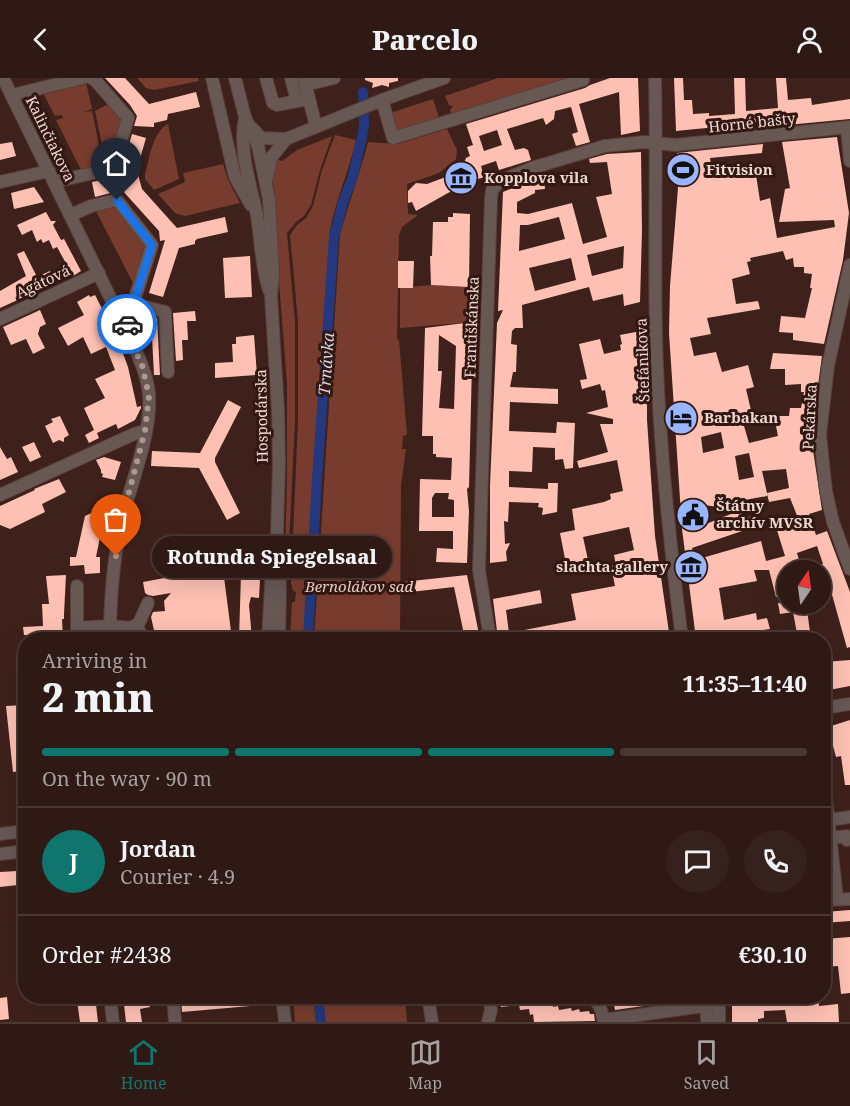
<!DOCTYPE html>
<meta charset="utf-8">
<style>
body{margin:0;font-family:"Noto Serif",serif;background:#36221d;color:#f1f3f6;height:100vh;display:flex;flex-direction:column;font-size:22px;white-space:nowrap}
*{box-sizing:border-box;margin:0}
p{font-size:20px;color:#a7a0a0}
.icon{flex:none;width:33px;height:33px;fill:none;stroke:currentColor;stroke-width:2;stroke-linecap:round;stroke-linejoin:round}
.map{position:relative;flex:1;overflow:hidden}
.sheet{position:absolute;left:18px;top:554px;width:813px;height:372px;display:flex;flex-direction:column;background:#2e1914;border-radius:24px;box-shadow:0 6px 24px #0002,0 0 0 2px #493834}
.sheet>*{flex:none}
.needle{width:39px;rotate:13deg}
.tools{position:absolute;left:777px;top:482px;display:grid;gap:12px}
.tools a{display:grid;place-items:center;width:54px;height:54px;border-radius:50%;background:#2e1914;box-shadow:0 6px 24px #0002,0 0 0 2px #493834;font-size:30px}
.pin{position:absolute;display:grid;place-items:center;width:51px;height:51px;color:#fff;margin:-62px -26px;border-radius:50% 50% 50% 0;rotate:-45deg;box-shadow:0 0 6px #0007}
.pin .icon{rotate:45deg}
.courier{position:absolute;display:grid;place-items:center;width:60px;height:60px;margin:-30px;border:4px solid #1a73e8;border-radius:50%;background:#fff;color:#222;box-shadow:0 2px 8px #0007}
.bubble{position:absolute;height:42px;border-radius:21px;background:#2e1914;box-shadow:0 6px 24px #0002,0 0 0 2px #493834;font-size:20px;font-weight:800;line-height:42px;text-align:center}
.head em{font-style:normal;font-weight:800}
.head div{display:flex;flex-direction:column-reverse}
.head{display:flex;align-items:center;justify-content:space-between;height:102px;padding:0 24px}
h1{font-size:39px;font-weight:800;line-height:45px}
.bar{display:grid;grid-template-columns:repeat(4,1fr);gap:9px 6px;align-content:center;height:72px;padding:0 24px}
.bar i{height:8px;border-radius:4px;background:#493834}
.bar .current{background:#0f766e}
.bar p{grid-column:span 4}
.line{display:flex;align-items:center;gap:15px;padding:0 24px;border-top:2px solid #493834}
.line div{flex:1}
.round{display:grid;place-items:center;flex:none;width:63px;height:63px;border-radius:32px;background:#36221d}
header{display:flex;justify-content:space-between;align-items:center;height:78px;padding:0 24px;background:#2e1914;font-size:27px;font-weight:800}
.tab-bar{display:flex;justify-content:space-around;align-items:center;height:84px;border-top:2px solid #493834;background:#2e1914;font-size:16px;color:#a7a0a0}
.tab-bar a{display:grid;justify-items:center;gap:3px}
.tab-bar .current{color:#0f766e}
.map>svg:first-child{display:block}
.green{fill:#783c2e}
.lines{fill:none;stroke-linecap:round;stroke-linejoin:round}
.canal{stroke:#23387e;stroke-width:10}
.building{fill:#fdc0b2;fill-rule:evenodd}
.minor-casing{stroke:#5a3e38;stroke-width:14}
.minor{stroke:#675854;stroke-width:12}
.done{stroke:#af9892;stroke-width:6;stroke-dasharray:0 10.8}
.route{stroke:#1a73e8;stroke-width:8}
.labels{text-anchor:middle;stroke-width:6;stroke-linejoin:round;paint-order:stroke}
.street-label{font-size:15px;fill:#ecd8d3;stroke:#331711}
.poi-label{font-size:15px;font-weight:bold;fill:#ecd8d3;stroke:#331711;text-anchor:start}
.park-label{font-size:15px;font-style:italic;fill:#efd5cf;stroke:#331711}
.water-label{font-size:16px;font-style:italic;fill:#cfd8ed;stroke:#331711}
</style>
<header><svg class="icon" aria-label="back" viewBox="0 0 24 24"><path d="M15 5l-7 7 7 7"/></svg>Parcelo<svg class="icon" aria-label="person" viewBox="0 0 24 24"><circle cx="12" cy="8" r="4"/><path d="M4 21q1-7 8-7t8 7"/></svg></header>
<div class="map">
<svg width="850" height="944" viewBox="0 0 850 944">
<rect width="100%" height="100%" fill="#3e211a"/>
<g class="green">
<polygon points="137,0 198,0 199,3 154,12 146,10"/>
<polygon points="498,0 566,0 561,5 452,39 450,32 453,28 449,27 445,18"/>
<polygon points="86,4 92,31 83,34 92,33 103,87 81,92 56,42 63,40 62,37 55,38 42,13"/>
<polygon points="433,21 440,43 396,54 390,35"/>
<polygon points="110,25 122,39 109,83 106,86 95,33"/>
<path d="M 168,46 L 179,101 L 154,112 L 145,101 L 145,96 C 150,80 152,54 168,46 Z"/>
<path d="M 447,51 L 457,72 L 456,81 L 439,95 L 407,106 L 408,136 L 418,137 L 402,149 L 399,157 L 397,261 L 399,262 L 407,357 L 403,358 L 402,371 L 406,371 L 401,407 L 400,561 L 314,561 L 340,157 C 348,126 360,96 368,64 L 398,66 Z"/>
<path d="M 335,57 L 356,62 C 349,93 336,121 330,152 L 304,561 L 290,561 L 292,524 L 295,524 L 296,514 L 293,513 L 291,505 L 298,343 L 298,244 L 290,157 L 297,147 L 306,140 L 313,128 L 322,92 Z"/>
<polygon points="332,58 320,92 311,127 304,138 296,144 287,155 295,244 295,343 287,506 285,479 287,400 287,306 278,191 276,131 272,95 275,81 282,83 297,72"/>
<polygon points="223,86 228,102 240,125 185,138 175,135 158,116 185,104 183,95"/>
<polygon points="112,126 148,166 135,209 95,131"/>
<polygon points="431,207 474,209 473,244 400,250 400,210"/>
<polygon points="293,918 313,918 316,944 295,944"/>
<polygon points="323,918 405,918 407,944 325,944"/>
</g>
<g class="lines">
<g class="canal">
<polyline points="308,561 317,401 334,159 343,124 353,98 362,59 364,47 363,14"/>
<polyline points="318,918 321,944"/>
</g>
</g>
<g class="building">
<polygon points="105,0 125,0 149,26 196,14 200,29 168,36 167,42 154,45 154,49 134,48 137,38 130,27"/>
<polygon points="365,0 398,0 398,3 389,5 389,9 382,7 372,10 373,5 365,2"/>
<path d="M 610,0 L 638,0 L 640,53 L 621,57 L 619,14 L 579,26 L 590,64 L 576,68 L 572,56 L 578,54 L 571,29 L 555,33 L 554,41 L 546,47 L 543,40 L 507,51 L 515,72 L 524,70 L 528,72 L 531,82 L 499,92 L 496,83 L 481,88 L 484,99 L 464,106 L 416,133 L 412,124 L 408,125 L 408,113 L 416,105 L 427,106 L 459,94 L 458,89 L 463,87 L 466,80 L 470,78 L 467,69 L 473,67 L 466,46 L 585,10 L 590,7 ZM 497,52 L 502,67 L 484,73 L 479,58 Z"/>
<polygon points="674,0 683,0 684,22 692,22 693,36 709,35 709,38 735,36 734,0 745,0 746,33 778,30 776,0 786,0 788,22 811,20 812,27 850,21 850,41 766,49 766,44 676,53"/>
<polygon points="132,56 146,60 139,84 134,82 142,111 177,150 225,139 228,154 197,161 195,163 195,166 179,170 163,219 149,215 165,162 160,163 159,153 122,112 95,119 92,104 117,99 122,89"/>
<path d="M 837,59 L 849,135 L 843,182 L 824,266 L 793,262 L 793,255 L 779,254 L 781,238 L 805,240 L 812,210 L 810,210 L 812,196 L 804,195 L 804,189 L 794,189 L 793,180 L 786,182 L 783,173 L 750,180 L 751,183 L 747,184 L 750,196 L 732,201 L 736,226 L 758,223 L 760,231 L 707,240 L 711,256 L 690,260 L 694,278 L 716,274 L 722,294 L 748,287 L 754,309 L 746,311 L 754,345 L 744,348 L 749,365 L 778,358 L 774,338 L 789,338 L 790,330 L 801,330 L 804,314 L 801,314 L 801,306 L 785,307 L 785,291 L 770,291 L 773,275 L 822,278 L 811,359 L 822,432 L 809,436 L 816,457 L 827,453 L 850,514 L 850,569 L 847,570 L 829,506 L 820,509 L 820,487 L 823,486 L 817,468 L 797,475 L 802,492 L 788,492 L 788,517 L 776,519 L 769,492 L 754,492 L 757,503 L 719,510 L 724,542 L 756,535 L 757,542 L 767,540 L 770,551 L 763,552 L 763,561 L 696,561 L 682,451 L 669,255 L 670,208 L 679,98 L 677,75 L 763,66 L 762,75 L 710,80 L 712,96 L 755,90 L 760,123 L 770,120 L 777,160 L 835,149 L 834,142 L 779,144 L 785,111 L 790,110 L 782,64 ZM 721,354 L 724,370 L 703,375 L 701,359 ZM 749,375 L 754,399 L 739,402 L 735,378 ZM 786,391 L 789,410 L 767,415 L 762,393 ZM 767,416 L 769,424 L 790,420 L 798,440 L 775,446 L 785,478 L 766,483 L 761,463 L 695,482 L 692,470 L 751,450 L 755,446 L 752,438 L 744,441 L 741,432 L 706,446 L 704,427 L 741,432 L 739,423 L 767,418 Z"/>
<polygon points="12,64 16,78 0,82 0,66"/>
<path d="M 641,74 L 642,153 L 640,224 L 624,228 L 623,216 L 593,223 L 589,209 L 522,227 L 523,250 L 515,250 L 512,253 L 511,266 L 517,267 L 516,294 L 513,294 L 510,309 L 558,311 L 558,326 L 510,324 L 509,353 L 556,355 L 557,344 L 575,345 L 573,390 L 565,391 L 563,381 L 555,382 L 555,370 L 533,369 L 532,394 L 509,393 L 509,409 L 548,411 L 548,405 L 558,405 L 557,434 L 542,437 L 543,430 L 538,429 L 539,425 L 509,424 L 508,444 L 504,443 L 505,466 L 510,465 L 506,474 L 507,483 L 490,485 L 490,407 L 497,245 L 503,232 L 498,233 L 503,114 L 534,101 L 544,100 L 545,111 L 535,112 L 535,115 L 517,124 L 517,135 L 528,136 L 572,125 L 583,166 L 607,159 L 596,119 L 612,116 L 607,84 L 590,85 L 589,81 L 607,76 ZM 559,139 L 565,161 L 519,173 L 520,147 L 528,147 ZM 624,168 L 623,190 L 592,198 L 587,177 ZM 571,180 L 576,202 L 535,213 L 529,190 Z"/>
<polygon points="34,109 44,124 14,131 11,115"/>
<polygon points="46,134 51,143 56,143 53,147 61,162 64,161 81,193 73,198 57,169 53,171 49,162 43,165 41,161 37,164 32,152 22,157 17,147"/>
<polygon points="453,135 470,136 469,209 431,207 430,178 432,178 433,144 448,144 448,139 453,139"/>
<polygon points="24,173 37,199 50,193 55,205 0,230 0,213 26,198 17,176"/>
<polygon points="250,178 252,219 225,220 223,180"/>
<polygon points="398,183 414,183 413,210 398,210"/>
<polygon points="89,217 90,219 95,217 112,250 115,249 117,252 118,255 116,256 128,289 137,329 141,328 141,330 135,342 118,351 116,346 97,355 99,360 89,365 85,357 94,352 84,330 105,320 95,301 115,292 106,269 91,276 83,259 68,268 58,250 84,237 77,224"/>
<polygon points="40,232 46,246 40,249 38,256 45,270 33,276 26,261 11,267 3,249"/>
<polygon points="195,233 196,243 187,243 188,262 182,262 183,282 176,283 173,235"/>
<polygon points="151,240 157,240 160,297 154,297"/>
<path d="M 473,244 L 469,409 L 467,411 L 469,433 L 467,485 L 436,484 L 437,470 L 453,471 L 453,453 L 419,453 L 420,401 L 451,402 L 452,380 L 436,379 L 436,376 L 433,376 L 433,358 L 422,358 L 425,250 ZM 439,257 L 456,268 L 454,331 L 439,330 L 442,293 L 438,293 ZM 435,415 L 449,415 L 448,421 L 454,422 L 454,439 L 432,439 L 432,420 Z"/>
<polygon points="641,253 647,320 647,342 655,458 670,561 651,561 651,555 620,561 603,561 602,556 580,561 498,561 493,521 540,512 542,525 506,532 509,555 576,542 571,516 615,508 611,488 616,487 614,477 634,472 629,449 583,459 588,482 566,486 560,455 575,452 572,431 604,424 611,421 610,416 623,413 617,382 579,390 577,383 608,374 600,346 613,346 613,341 586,335 608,329 605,312 602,313 600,306 582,311 580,302 587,301 579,266 600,261 604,276 621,272 620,267 622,266 620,257"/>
<polygon points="254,257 257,297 215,300 215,285 233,284 232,266 236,266 236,259"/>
<polygon points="228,322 241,329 215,380 215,384 240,435 227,442 199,390 151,388 152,373 200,375"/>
<polygon points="60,338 69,357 64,360 64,364 59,362 53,365 45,348 53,344 51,341"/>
<polygon points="34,364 41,379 30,384 22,369"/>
<polygon points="0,369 7,381 11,379 18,394 0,402"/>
<polygon points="104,379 121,384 115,402 102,399 103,396 101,395 101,392 96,382"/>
<polygon points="59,401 66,414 42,426 45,434 10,451 0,447 0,428 35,412 34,411"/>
<polygon points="98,432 96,448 102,449 96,479 100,479 100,495 85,496 84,487 70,488 70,479 76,479 85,438"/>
<polygon points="262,465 259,520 251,519 249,527 252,561 239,561 241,496 224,499 232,561 156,561 151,539 153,534 165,533 164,523 171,515 153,518 148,517 145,515 143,504 202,493 200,487 219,483 218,477 226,475 225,470"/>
<polygon points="66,497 64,536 64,541 62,541 63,561 29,561 29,557 24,557 23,549 43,548 42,526 49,526 46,498"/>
<polygon points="467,497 480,561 465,561 454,509 402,515 402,504"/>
<polygon points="778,525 822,525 807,532 811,561 798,561 793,534 780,536"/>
<polygon points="850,582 850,608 829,612 827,599 824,600 824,584"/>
<polygon points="26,627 26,645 19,646 22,674 26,673 26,683 22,683 23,693 13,694 6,628"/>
<polygon points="850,642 850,707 845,707 841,678 836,679 828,649"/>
<polygon points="17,793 18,807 0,809 0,794"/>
<polygon points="850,832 850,843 824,845 824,834"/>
<polygon points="850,859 850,915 841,916 838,888 824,889 824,861"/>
<polygon points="80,918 95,918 98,944 80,944 77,923 80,923"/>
<polygon points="123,918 139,918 139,922 149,921 150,929 140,931 142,944 126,944"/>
<polygon points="181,918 260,918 261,927 182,934"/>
<polygon points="500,918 536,918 536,922 552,920 553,929 558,928 559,932 571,930 572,933 579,931 580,934 589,933 590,936 594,936 595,943 534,944 533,936 530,937 529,931 520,932 519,927 501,929"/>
<polygon points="640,918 693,918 693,921 615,932 614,926 632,924 631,919"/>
<polygon points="732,918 818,918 819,928 838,926 839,944 787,944 785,932 764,933 764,940 758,941 758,944 732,944"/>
<polygon points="7,919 9,941 0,942 0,920"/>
</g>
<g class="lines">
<defs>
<g id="minor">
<path d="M 3,0 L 128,256 C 137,275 147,295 149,316 C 152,354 132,402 123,438 C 114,474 111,512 110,548 L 77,550"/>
<polyline points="212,0 235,99 251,127"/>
<polyline points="235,0 245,39 258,68 269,122 273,196 271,218 278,332 279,385 277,457 280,512 279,561"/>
<polyline points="266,0 273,25 277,27 308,21"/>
<polyline points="291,0 297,23"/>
<polyline points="304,0 316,49"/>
<path d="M 655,0 C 657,85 654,171 656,256 C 658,358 669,460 682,561"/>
<polyline points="305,7 334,0"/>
<polyline points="12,17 83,0"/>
<polyline points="382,22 393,60 583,2"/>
<path d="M 245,40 C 238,72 251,107 257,138 C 261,163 261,188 269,212"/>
<polyline points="252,50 261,60 286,61 382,22 444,0"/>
<polyline points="847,50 850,83"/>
<polyline points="267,100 271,80 286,61"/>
<polyline points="0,104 49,93"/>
<polyline points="54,104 110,91 114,87 128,40 95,2 91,0"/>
<polyline points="71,137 91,128 117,122 152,167 125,251"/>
<polyline points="850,187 828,288 820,357 826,413 833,444 850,491"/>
<polyline points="134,226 165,234 168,294"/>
<polyline points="0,241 99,195"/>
<polyline points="0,417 134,356 145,353"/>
<polyline points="77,508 77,561"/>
<polyline points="110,548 132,550 140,554 142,561"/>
<polyline points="132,550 139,545 148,525"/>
<polyline points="268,561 273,472"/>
<polyline points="490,561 479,492 491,120 492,112 500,103 532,90 605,68 644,64 675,67 850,49"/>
<polyline points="824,630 850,626"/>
<polyline points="824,701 837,821"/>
<polyline points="829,742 850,739"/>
<polyline points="0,756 26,753"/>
<polyline points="831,760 847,758 847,762"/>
<polyline points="0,776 26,773"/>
<polyline points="824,822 850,821"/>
<polyline points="110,918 113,944"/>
<polyline points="173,918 175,944"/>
<polyline points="282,918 285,944"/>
<polyline points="428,918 432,944"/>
<path d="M 589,918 C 600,924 602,933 604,944"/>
<polyline points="706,918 707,944"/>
<polyline points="610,941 719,926"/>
<polyline points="488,944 491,932 489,918"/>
<polyline points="719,944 719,919"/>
</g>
</defs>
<use href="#minor" class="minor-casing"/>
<use href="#minor" class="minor"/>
</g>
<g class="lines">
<polyline class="done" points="116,478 122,441 145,353 149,318 142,287 125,251 127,246"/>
<polyline class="route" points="117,122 152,167 127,246"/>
</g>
<defs>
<symbol id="stadium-disc" viewBox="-11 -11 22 22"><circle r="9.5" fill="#99b5fd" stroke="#331711"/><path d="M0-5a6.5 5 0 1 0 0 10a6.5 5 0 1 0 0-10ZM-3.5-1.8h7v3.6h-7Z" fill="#111"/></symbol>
<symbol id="museum-disc" viewBox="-11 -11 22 22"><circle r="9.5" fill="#99b5fd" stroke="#331711"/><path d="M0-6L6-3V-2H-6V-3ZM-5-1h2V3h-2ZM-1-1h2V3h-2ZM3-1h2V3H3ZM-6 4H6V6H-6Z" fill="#111"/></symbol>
<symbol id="hotel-disc" viewBox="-11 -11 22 22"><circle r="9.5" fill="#99b5fd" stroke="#331711"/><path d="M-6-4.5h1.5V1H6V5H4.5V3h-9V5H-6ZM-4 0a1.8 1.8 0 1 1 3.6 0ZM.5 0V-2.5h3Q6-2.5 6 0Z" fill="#111"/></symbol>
<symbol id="civic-disc" viewBox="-11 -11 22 22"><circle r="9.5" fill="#99b5fd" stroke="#331711"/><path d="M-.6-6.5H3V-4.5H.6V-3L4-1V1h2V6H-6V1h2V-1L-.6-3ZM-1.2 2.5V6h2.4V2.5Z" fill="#111"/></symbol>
</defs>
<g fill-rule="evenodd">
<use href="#stadium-disc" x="664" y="73" width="38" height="38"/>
<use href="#museum-disc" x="442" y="81" width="38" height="38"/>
<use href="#hotel-disc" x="662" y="321" width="38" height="38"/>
<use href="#civic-disc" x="674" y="418" width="38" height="38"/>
<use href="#museum-disc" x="672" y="470" width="38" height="38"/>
</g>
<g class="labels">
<g class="street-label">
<text transform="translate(752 45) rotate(-6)" y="5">Horné bašty</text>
<text transform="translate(50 61) rotate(64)" y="5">Kalinčiakova</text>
<text transform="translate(43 204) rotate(-25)" y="5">Agátová</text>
<text transform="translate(472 249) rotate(-88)" y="5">Františkánska</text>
<text transform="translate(643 282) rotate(-92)" y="5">Štefánikova</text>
<text transform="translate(262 338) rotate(-91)" y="5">Hospodárska</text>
<text transform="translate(810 339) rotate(-87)" y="5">Pekárska</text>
</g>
<g class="poi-label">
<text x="706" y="97">Fitvision</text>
<text x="484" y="105">Kopplova vila</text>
<text x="704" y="345">Barbakan</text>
<text x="716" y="433">Štátny<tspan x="716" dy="17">archív MVSR</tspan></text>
<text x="668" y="494" text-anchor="end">slachta.gallery</text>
</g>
<g class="park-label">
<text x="359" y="514">Bernolákov sad</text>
</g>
<g class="water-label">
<text transform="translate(326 286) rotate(-86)" y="6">Trnávka</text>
</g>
</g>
</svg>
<div class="tools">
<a><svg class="needle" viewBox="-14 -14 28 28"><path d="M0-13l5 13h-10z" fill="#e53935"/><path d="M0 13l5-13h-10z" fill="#a7a0a0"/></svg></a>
</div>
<div class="pin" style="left:116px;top:478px;background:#ea580c"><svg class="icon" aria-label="bag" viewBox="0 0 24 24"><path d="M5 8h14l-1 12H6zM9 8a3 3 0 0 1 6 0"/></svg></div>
<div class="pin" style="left:117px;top:122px;background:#1f2937"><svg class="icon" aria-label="home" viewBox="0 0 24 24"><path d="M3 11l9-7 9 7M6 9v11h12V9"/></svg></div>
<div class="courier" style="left:127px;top:246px"><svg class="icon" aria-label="car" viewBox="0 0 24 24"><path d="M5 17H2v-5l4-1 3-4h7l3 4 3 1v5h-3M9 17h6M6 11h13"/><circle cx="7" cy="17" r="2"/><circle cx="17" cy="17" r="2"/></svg></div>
<div class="bubble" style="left:152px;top:458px;width:240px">Rotunda Spiegelsaal</div>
<section class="sheet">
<div class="head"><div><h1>2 min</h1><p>Arriving in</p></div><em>11:35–11:40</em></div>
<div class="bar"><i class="current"></i><i class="current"></i><i class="current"></i><i></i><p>On the way · 90 m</p></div>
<div class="line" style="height:108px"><b class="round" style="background:#0f766e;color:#fff">J</b><div><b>Jordan</b><p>Courier · 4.9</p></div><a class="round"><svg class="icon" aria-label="chat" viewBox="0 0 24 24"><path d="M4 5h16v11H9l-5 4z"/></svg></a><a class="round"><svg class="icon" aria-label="phone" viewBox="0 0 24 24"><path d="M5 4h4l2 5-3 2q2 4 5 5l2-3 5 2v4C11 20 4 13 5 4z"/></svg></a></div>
<div class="line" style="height:78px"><div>Order #2438</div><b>€30.10</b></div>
</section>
</div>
<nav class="tab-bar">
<a class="current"><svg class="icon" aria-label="home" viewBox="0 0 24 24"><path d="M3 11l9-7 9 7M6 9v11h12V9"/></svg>Home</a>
<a><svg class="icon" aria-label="map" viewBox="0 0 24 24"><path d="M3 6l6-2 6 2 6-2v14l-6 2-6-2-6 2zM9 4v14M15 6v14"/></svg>Map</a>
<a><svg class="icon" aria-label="saved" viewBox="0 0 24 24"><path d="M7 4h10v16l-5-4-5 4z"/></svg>Saved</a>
</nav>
